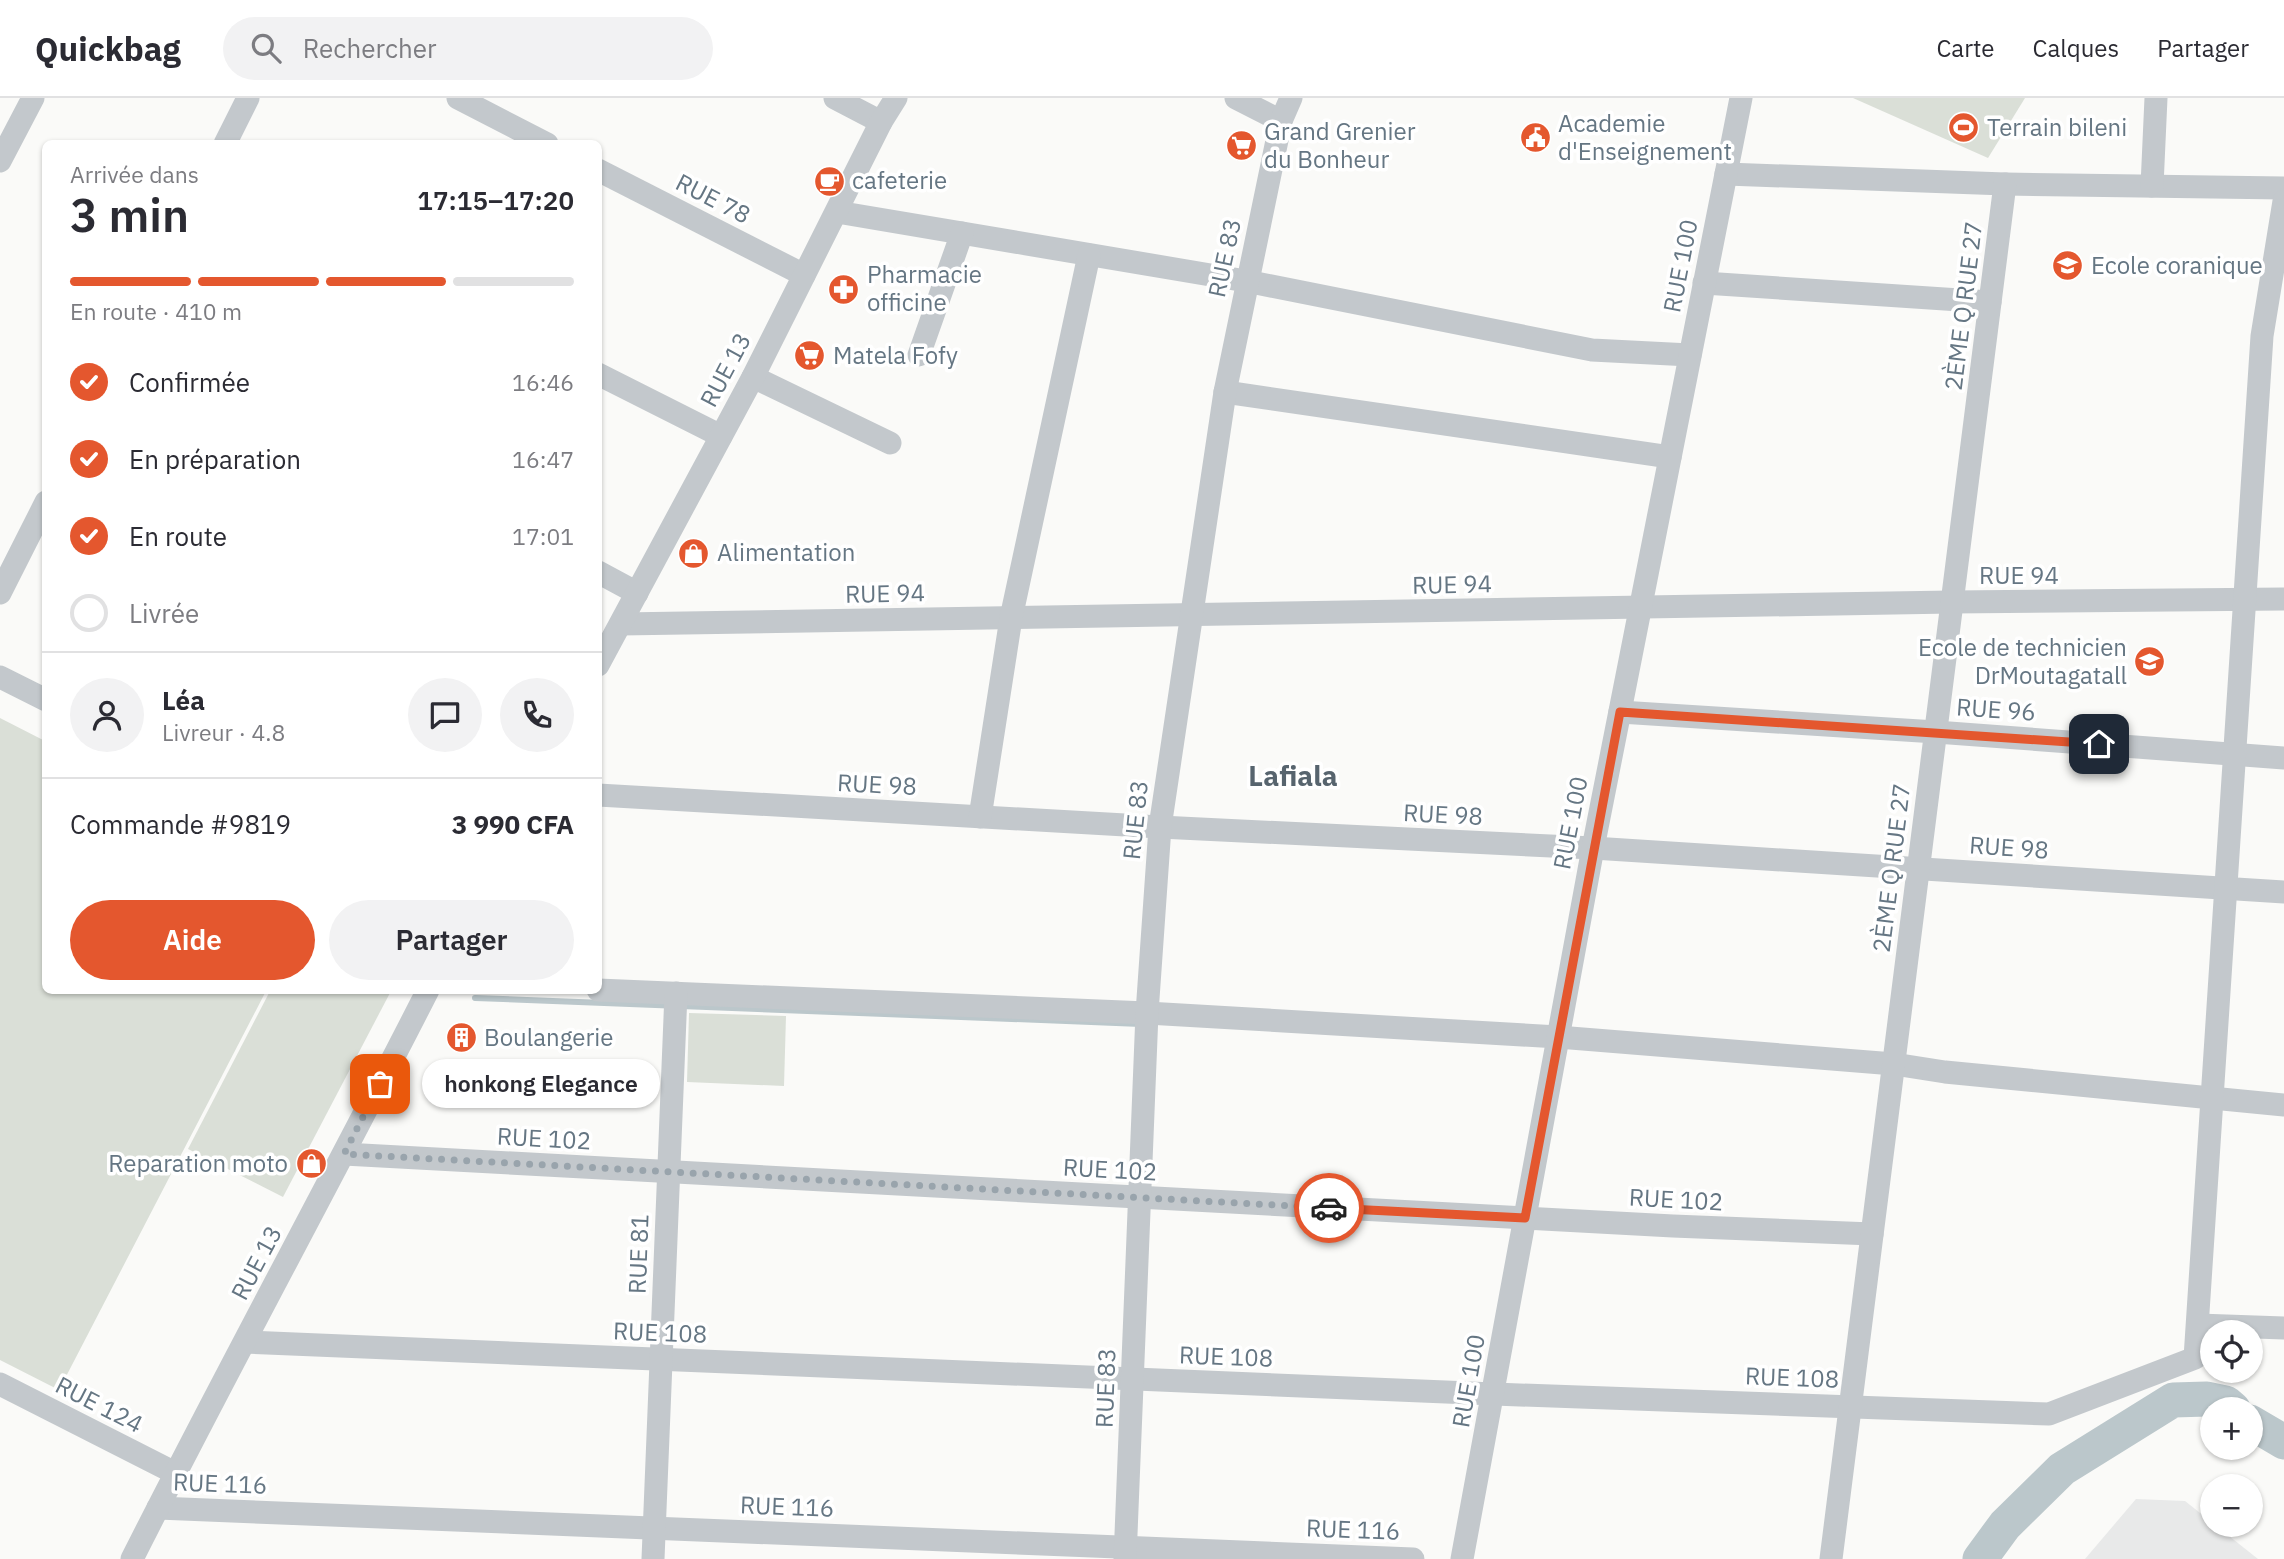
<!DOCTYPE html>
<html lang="fr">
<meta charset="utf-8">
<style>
body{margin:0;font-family:"IBM Plex Sans",sans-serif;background:#f2f2f3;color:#2b2b33;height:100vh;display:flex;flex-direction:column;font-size:26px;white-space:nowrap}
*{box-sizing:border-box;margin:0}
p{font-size:23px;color:#7c7c81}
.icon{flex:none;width:38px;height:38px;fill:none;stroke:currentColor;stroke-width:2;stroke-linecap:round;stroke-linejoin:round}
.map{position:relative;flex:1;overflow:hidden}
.drawer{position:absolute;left:42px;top:42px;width:560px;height:854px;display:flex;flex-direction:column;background:#fff;border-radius:10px;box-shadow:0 2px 5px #0004}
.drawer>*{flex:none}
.tools{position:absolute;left:2200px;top:1222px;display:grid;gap:14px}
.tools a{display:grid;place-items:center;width:63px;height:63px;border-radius:50%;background:#fff;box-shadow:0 2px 5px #0004;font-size:35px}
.pin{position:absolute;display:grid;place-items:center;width:60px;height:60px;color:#fff;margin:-30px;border-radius:14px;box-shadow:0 4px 10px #0006}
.courier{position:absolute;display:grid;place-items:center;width:70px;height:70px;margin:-35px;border:5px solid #e4572e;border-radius:50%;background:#fff;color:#222;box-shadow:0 2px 9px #0007}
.bubble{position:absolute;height:49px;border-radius:24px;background:#fff;box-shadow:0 2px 5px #0004;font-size:23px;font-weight:600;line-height:49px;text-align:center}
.headline em{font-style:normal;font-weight:600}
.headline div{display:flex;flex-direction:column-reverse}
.headline{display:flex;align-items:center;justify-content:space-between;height:119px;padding:0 28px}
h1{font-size:46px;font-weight:600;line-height:52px}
.bar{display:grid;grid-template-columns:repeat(4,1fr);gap:10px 7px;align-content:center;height:84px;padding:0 28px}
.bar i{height:9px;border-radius:5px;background:#e1e1e2}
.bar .selected{background:#e4572e}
.bar p{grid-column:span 4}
.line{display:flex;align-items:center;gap:18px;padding:0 28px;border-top:2px solid #e1e1e2}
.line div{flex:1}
.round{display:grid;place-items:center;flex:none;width:74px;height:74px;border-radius:37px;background:#f2f2f3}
ol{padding:0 28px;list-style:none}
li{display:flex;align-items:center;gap:21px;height:77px}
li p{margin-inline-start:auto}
li .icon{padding:7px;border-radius:50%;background:#e4572e;color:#fff;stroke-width:4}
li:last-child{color:#7c7c81}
li i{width:38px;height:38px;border:4px solid #e1e1e2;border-radius:50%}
.button{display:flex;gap:14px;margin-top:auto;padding:14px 28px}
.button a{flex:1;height:80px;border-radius:42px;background:#e4572e;color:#fff;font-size:28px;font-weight:600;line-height:80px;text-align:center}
.button a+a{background:#f2f2f3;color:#2b2b33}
header{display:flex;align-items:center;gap:42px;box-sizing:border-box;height:98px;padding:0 35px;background:#fff;border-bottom:2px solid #e1e1e2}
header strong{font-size:33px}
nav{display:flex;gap:38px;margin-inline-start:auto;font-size:24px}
.search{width:490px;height:63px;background:#f2f2f3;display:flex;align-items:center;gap:18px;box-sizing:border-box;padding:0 24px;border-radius:38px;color:#7c7c81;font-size:26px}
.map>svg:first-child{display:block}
.built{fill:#e8e9e9}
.green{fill:#dadfd7}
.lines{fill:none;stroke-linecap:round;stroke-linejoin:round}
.stream{stroke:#bbc7cb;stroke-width:6}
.river{stroke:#bbc7cb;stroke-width:35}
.minor{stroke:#c3c8cc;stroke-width:23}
.done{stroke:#99a4ac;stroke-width:7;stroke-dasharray:0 12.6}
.route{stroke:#e4572e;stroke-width:9}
.labels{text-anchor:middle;stroke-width:7;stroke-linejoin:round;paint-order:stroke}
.poi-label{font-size:24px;fill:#657683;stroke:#fff;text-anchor:start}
.street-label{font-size:24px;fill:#657683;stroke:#fff}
.quarter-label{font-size:28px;font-weight:bold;fill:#57646e;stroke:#fff}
</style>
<header>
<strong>Quickbag</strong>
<div class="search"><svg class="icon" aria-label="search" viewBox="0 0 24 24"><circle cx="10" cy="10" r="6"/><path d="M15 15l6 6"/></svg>Rechercher</div>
<nav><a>Carte</a><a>Calques</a><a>Partager</a></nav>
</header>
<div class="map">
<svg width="2284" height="1461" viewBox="0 0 2284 1461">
<rect width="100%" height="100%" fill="#fafaf8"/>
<polygon class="built" points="2136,1401 2185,1403 2258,1461 2085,1461"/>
<g class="green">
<polygon points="1853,0 2025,0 1988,60"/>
<polygon points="0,620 45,643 46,892 266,893 59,1292 0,1262"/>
<polygon points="270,893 391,893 283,1099 188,1051"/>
<polygon points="689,915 786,918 784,988 687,984"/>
</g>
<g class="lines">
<polyline class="stream" points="475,900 1141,926"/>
<g class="river">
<polyline points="2250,1324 2284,1344"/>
<polyline points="1980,1461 2005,1427 2062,1371 2173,1302 2207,1301 2226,1305 2233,1311"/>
</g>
<g class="minor">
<polyline points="458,0 547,46"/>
<polyline points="835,0 881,24"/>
<polyline points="1236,0 1281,23"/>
<polyline points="225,46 248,0"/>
<polyline points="0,63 33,0"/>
<polyline points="598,72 804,177"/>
<polyline points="1726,76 2005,86 2284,90"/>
<polyline points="2152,88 2156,0"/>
<polyline points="837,114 1246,183 1592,252 1690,257"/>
<polyline points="1704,185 1990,204"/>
<polyline points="919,257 962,135"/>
<polyline points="598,276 721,338"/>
<polyline points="753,279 890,345"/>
<polyline points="1225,294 1670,359"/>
<polyline points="598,474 637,495"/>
<polyline points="0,495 46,404"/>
<polyline points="621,526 1952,504 2284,501"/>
<polyline points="598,567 753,279 881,24 896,0"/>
<polyline points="0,579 46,602"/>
<polyline points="1620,614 1936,634 2284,660"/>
<polyline points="598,697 1160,729 1593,750 2284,794"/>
<polyline points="980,719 1011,520 1089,157"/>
<polyline points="598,892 1147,915 1558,939 1894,966 1945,974 2284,1007"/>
<polyline points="344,1056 1673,1128 1872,1136"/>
<polyline points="2198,1227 2284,1230"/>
<polyline points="245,1244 1494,1296 2049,1316 2195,1260 2262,238 2284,103"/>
<polyline points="0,1286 175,1375"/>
<polyline points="158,1410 1413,1461"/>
<path d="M 132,1461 C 228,1270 331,1083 428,892"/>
<polyline points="653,1461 676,895"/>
<polyline points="1125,1461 1147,915 1160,729 1225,294 1281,23 1291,0"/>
<polyline points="1462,1461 1593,750 1741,0"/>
<polyline points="1831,1461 2005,86"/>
</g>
</g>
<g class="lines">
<polyline class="done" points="380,986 344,1056 1329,1110"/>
<polyline class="route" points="1329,1110 1525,1120 1620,614 2099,646"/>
</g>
<defs>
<symbol id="stadium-disc" viewBox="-11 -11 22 22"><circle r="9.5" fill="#e4572e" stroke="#fff"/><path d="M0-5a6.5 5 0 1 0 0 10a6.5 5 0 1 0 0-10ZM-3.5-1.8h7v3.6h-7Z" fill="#fff"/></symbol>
<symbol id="civic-disc" viewBox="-11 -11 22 22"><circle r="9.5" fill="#e4572e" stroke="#fff"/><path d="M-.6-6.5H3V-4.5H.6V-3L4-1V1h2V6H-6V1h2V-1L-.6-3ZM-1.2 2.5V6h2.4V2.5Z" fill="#fff"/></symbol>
<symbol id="supermarket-disc" viewBox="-11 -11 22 22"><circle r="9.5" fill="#e4572e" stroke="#fff"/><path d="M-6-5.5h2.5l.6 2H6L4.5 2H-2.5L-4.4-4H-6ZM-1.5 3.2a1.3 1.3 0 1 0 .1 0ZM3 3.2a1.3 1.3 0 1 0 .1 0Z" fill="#fff"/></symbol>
<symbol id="cafe-disc" viewBox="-11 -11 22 22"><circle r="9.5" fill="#e4572e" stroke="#fff"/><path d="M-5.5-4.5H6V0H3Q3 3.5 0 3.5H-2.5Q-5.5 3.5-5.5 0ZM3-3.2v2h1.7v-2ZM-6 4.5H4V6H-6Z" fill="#fff"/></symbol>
<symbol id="school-disc" viewBox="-11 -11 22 22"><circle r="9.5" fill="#e4572e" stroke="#fff"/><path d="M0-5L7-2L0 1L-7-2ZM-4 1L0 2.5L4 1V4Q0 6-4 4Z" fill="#fff"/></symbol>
<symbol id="pharmacy-disc" viewBox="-11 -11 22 22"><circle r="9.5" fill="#e4572e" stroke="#fff"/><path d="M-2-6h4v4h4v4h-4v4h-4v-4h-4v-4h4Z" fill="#fff"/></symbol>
<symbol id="shop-disc" viewBox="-11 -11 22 22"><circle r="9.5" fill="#e4572e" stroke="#fff"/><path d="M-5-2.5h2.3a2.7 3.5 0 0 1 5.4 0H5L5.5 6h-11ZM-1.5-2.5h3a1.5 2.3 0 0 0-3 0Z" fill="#fff"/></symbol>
<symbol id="building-disc" viewBox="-11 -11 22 22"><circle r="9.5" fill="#e4572e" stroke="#fff"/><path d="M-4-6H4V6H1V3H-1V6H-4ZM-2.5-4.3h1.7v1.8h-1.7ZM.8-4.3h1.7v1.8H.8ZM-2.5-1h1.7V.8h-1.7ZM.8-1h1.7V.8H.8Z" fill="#fff"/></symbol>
</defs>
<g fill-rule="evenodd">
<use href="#stadium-disc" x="1946" y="12" width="35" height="35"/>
<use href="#civic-disc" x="1518" y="22" width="35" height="35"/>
<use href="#supermarket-disc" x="1224" y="30" width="35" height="35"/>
<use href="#cafe-disc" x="812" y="66" width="35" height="35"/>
<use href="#school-disc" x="2050" y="150" width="35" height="35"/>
<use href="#pharmacy-disc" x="826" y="174" width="35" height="35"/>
<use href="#supermarket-disc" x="792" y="240" width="35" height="35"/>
<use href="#shop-disc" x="676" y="438" width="35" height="35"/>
<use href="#school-disc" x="2132" y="546" width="35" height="35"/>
<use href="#building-disc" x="444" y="922" width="35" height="35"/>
<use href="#shop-disc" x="294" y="1048" width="35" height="35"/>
</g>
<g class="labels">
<g class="poi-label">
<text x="1558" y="34">Academie<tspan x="1558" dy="28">d'Enseignement</tspan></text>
<text x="1987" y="38">Terrain bileni</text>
<text x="1264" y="42">Grand Grenier<tspan x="1264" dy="28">du Bonheur</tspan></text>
<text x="852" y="91">cafeterie</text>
<text x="2091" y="176">Ecole coranique</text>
<text x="867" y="185">Pharmacie<tspan x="867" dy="28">officine</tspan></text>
<text x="833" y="266">Matela Fofy</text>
<text x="717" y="463">Alimentation</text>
<text x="2127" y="558" text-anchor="end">Ecole de technicien<tspan x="2127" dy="28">DrMoutagatall</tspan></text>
<text x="484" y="948">Boulangerie</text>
<text x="288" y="1074" text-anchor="end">Reparation moto</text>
</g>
<g class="street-label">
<text transform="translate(713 101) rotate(27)" y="8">RUE 78</text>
<text transform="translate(1225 160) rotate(-78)" y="8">RUE 83</text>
<text transform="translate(1681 168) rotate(-79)" y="8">RUE 100</text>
<text transform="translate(1964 208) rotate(-83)" y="8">2ÈME Q RUE 27</text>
<text transform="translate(726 272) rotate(-62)" y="8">RUE 13</text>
<text x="2019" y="486">RUE 94</text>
<text transform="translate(1452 487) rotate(-1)" y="8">RUE 94</text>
<text transform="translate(885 496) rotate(-1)" y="8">RUE 94</text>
<text transform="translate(1996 612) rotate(4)" y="8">RUE 96</text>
<text transform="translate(877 687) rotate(3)" y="8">RUE 98</text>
<text transform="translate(1443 717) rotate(3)" y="8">RUE 98</text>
<text transform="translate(1136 722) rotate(-84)" y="8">RUE 83</text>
<text transform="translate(1571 725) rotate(-79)" y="8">RUE 100</text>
<text transform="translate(2009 750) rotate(4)" y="8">RUE 98</text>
<text transform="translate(1892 770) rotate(-83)" y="8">2ÈME Q RUE 27</text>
<text transform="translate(544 1041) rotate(3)" y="8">RUE 102</text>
<text transform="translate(1110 1072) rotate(3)" y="8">RUE 102</text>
<text transform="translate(1676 1102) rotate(3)" y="8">RUE 102</text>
<text transform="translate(639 1156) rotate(-88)" y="8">RUE 81</text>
<text transform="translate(257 1165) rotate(-62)" y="8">RUE 13</text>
<text transform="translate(660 1235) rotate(2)" y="8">RUE 108</text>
<text transform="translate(1226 1259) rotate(2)" y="8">RUE 108</text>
<text transform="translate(1792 1280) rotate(2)" y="8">RUE 108</text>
<text transform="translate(1469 1283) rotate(-80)" y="8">RUE 100</text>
<text transform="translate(1106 1290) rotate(-88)" y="8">RUE 83</text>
<text transform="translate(99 1307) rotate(27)" y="8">RUE 124</text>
<text transform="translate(220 1386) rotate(2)" y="8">RUE 116</text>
<text transform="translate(787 1409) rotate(2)" y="8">RUE 116</text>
<text transform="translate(1353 1432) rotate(2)" y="8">RUE 116</text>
</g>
<g class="quarter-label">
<text x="1293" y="688">Lafiala</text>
</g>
</g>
</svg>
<div class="tools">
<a><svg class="icon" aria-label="locate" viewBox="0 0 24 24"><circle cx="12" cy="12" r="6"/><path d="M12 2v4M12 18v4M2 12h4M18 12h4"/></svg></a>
<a>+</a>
<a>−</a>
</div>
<div class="pin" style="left:380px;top:986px;background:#ea580c"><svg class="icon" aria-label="bag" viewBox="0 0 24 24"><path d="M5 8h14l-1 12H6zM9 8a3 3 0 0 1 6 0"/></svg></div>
<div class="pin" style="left:2099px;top:646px;background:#1f2937"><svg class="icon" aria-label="home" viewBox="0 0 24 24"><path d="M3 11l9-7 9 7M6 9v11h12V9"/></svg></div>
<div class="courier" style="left:1329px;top:1110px"><svg class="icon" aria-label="car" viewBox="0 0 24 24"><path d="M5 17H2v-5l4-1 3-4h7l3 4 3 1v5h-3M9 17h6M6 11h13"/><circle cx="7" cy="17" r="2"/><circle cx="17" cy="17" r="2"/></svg></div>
<div class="bubble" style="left:422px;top:961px;width:238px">honkong Elegance</div>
<section class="drawer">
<div class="headline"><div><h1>3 min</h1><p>Arrivée dans</p></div><em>17:15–17:20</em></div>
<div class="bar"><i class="selected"></i><i class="selected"></i><i class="selected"></i><i></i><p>En route · 410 m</p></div>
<ol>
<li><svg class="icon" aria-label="check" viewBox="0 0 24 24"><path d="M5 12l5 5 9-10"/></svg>Confirmée<p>16:46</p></li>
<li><svg class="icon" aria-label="check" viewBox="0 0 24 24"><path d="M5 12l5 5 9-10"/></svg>En préparation<p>16:47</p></li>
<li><svg class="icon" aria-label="check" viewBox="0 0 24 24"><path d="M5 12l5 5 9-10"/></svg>En route<p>17:01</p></li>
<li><i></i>Livrée</li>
</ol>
<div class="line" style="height:126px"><a class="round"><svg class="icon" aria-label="person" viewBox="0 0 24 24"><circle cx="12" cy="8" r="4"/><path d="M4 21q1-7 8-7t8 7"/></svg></a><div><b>Léa</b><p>Livreur · 4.8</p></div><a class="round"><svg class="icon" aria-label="chat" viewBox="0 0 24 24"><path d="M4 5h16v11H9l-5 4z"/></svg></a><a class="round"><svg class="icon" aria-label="phone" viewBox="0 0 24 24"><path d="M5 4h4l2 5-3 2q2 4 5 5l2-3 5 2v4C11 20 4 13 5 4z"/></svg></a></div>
<div class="line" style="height:91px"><div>Commande #9819</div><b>3 990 CFA</b></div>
<div class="button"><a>Aide</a><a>Partager</a></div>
</section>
</div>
